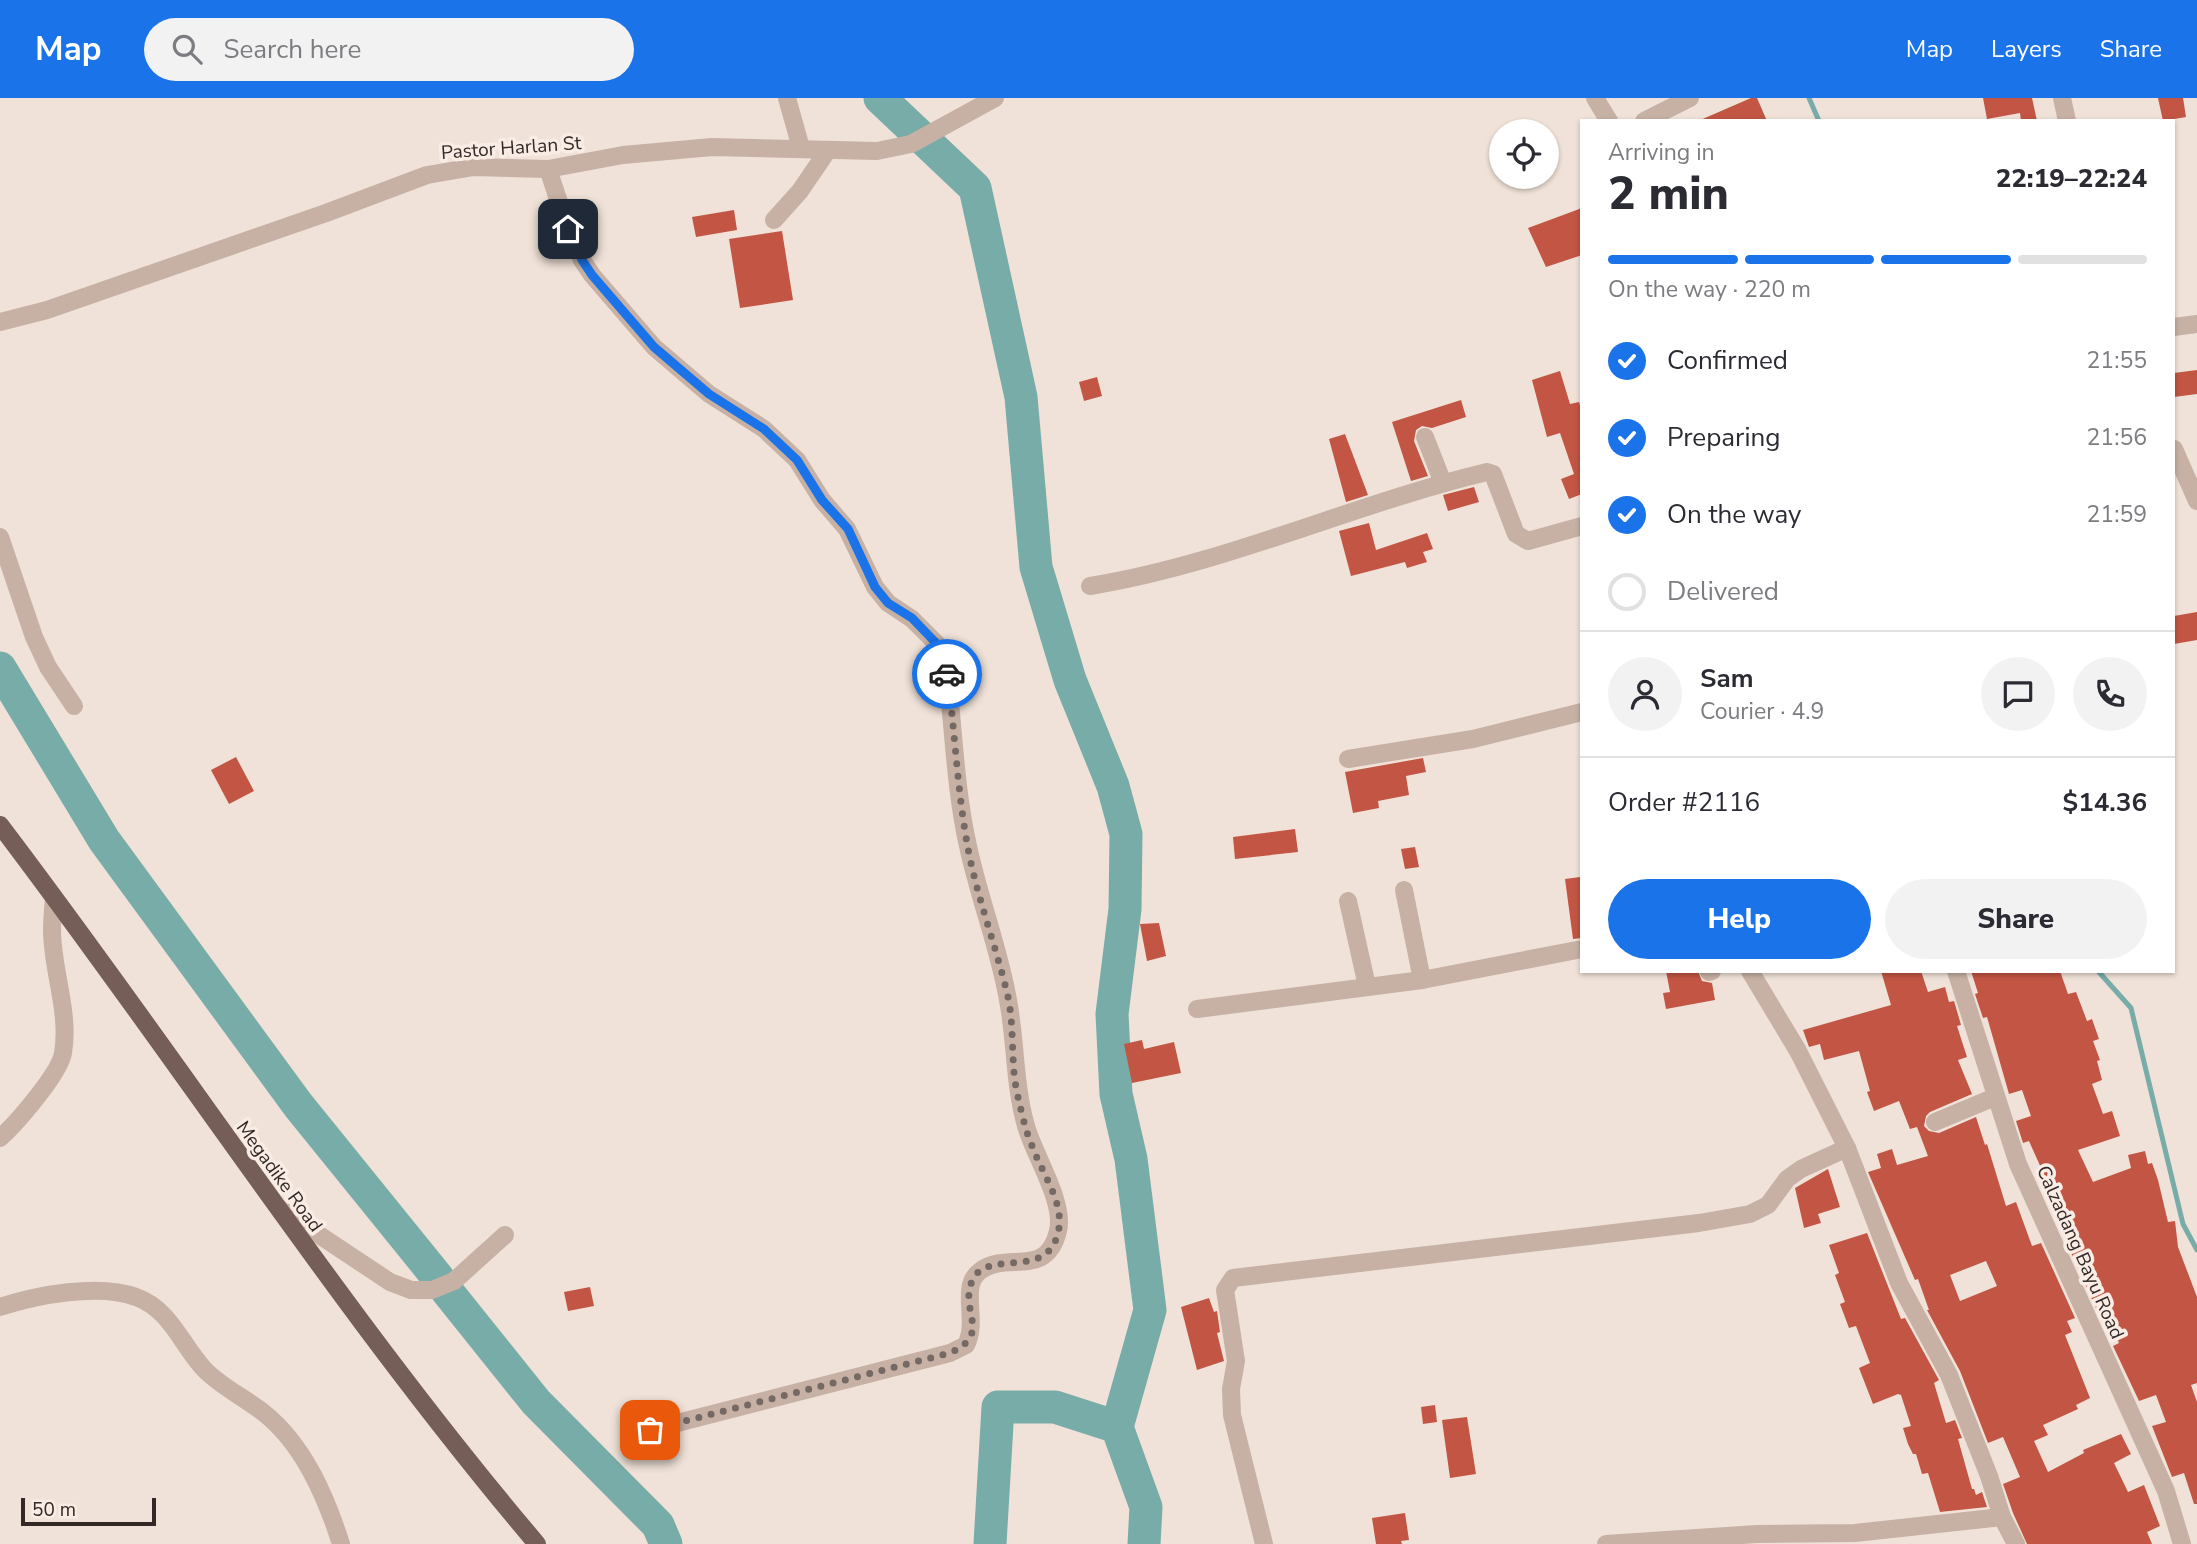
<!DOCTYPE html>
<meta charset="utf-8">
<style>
body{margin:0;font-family:"Nunito Sans",sans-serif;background:#f2f2f3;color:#2b2b33;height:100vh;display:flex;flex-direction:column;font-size:26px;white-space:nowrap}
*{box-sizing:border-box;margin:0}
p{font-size:23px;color:#7c7c81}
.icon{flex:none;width:38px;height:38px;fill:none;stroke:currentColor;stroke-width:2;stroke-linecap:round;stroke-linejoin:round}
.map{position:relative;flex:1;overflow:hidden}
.side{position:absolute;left:1580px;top:21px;width:595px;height:854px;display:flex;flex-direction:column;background:#fff;border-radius:0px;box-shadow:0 2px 5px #0004}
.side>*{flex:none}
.controls{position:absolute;left:1489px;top:21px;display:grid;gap:14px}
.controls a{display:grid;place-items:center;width:70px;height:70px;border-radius:50%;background:#fff;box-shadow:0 2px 5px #0004;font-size:35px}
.scale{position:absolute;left:21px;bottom:18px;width:135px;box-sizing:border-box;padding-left:7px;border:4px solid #332826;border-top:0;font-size:19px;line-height:24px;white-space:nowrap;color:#332826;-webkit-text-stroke:5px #f8ece4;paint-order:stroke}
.pin{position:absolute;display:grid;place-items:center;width:60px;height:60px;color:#fff;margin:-30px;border-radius:14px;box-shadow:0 4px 10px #0006}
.courier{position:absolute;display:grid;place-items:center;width:70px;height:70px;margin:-35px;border:5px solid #1a73e8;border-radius:50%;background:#fff;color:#222;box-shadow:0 2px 9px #0007}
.headline em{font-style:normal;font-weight:800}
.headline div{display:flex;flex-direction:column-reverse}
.headline{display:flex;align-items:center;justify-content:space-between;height:119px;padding:0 28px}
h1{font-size:46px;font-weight:800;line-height:52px}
.bar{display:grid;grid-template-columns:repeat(4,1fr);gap:10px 7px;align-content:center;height:84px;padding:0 28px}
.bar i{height:9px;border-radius:5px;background:#e1e1e2}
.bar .current{background:#1a73e8}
.bar p{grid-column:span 4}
.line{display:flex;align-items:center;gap:18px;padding:0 28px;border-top:2px solid #e1e1e2}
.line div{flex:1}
.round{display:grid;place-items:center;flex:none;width:74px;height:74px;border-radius:37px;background:#f2f2f3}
ol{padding:0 28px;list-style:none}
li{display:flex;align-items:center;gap:21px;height:77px}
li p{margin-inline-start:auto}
li .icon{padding:7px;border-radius:50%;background:#1a73e8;color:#fff;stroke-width:4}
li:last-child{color:#7c7c81}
li i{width:38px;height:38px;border:4px solid #e1e1e2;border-radius:50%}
.action{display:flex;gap:14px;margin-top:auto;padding:14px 28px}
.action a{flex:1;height:80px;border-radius:42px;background:#1a73e8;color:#fff;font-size:28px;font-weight:800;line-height:80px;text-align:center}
.action a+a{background:#f2f2f3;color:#2b2b33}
header{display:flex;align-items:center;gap:42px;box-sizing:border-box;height:98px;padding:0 35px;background:#1a73e8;color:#fff}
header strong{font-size:33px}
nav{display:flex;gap:38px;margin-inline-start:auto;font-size:24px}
.search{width:490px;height:63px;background:#f2f2f3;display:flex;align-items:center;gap:18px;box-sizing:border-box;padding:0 24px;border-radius:38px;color:#7c7c81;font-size:26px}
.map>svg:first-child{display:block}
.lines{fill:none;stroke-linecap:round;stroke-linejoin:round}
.stream{stroke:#78aca8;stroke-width:5}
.river{stroke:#78aca8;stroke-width:33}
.building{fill:#c25543;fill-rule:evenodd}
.minor{stroke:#c7b1a4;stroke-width:18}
.major{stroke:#755e57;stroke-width:18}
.done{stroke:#756964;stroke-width:7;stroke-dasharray:0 12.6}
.route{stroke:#1a73e8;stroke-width:9}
.labels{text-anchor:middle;stroke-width:7;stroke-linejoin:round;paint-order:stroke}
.street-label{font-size:19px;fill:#332826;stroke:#f8ece4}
</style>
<header>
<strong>Map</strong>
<div class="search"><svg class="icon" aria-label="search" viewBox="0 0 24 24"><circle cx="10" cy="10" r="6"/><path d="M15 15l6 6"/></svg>Search here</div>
<nav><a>Map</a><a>Layers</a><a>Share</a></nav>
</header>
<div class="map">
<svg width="2197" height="1446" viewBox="0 0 2197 1446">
<rect width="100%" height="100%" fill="#f0e2d8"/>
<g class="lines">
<g class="stream">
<polyline points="1809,0 1819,23"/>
<polyline points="2098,873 2131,910 2183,1126 2197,1152"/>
</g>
<g class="river">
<polyline points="880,0 975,90 1021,299 1036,469 1070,582 1113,688 1126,736 1125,811 1112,916 1116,996 1131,1061 1150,1212 1117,1329"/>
<polyline points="0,570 104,742 298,1007 438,1180"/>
<polyline points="447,1193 536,1304 658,1427 666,1446"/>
<polyline points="990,1446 998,1309 1055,1309 1117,1329 1146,1409 1144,1446"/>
</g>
</g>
<g class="building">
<polygon points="1751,0 1757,0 1767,23 1698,23"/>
<polygon points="1983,0 2032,0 2037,23 2021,23 2020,15 1987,21"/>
<polygon points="2158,0 2183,0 2186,19 2163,23"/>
<polygon points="1582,110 1582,157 1546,169 1528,130"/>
<polygon points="734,112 737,132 696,139 692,119"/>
<polygon points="782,133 793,202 740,210 729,141"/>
<polygon points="2197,272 2197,296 2174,299 2174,275"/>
<polygon points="1560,273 1570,306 1579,304 1582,315 1582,396 1569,401 1561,381 1574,376 1560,335 1547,339 1532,282"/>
<polygon points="1097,279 1102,298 1084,303 1079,284"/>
<polygon points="1461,302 1466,319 1432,330 1422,328 1416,332 1414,343 1428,378 1411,383 1392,324"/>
<polygon points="1345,336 1368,397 1346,404 1329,341"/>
<polygon points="1474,389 1479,404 1448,413 1443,397"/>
<polygon points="1369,425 1376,452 1427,435 1433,451 1423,454 1427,464 1407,470 1405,464 1351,478 1339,433"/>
<polygon points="2197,514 2197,542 2174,546 2174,518"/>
<polygon points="236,659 254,693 229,706 211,672"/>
<polygon points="1423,660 1426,674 1406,678 1409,697 1378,703 1379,710 1353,715 1345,674"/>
<polygon points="1295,731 1298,754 1235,761 1233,739"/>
<polygon points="1415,749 1419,769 1405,771 1401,751"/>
<polygon points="1580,779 1582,840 1573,841 1565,781"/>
<polygon points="1159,825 1166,858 1147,863 1140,826"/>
<polygon points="1666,873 1698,873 1702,883 1712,885 1715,902 1666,911 1663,895 1670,894"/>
<path d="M 1881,873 L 1921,873 L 1928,894 L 1945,889 L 1949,904 L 1954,903 L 1961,927 L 1957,928 L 1967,959 L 1958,962 L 1972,996 L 1930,1014 L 1926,1018 L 1924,1028 L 1929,1033 L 1939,1035 L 1976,1019 L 1985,1047 L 1987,1046 L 2006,1108 L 2016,1104 L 2032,1148 L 2041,1145 L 2075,1220 L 2067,1223 L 2072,1234 L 2065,1237 L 2090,1300 L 2076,1307 L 2078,1311 L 2043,1327 L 2048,1337 L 2034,1343 L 2048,1374 L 2084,1355 L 2083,1352 L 2121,1336 L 2131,1356 L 2114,1365 L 2128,1394 L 2144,1387 L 2160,1428 L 2147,1434 L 2152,1446 L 2027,1446 L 2013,1415 L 2003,1386 L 2020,1379 L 2003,1339 L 1988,1345 L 1960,1273 L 1927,1212 L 1929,1212 L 1918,1181 L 1915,1182 L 1868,1074 L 1881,1070 L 1877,1056 L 1892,1051 L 1897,1067 L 1928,1058 L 1917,1029 L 1910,1031 L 1899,1003 L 1874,1013 L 1867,994 L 1870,993 L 1859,953 L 1824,962 L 1820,946 L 1809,949 L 1803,932 L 1891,907 ZM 1986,1163 L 1997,1188 L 1960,1203 L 1950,1177 Z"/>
<polygon points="1971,873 2060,873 2068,896 2076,894 2087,923 2092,921 2099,941 2093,943 2100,962 2097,963 2102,982 2092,986 2103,1016 2112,1013 2120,1038 2078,1052 2093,1084 2131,1070 2128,1057 2145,1053 2148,1066 2152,1065 2158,1082 2168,1124 2175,1123 2178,1149 2197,1199 2197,1285 2191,1287 2197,1304 2197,1406 2194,1406 2184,1375 2172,1379 2152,1328 2166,1324 2156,1297 2139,1303 2113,1248 2119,1245 2113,1229 2102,1207 2096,1210 2063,1137 2075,1132 2063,1103 2054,1107 2049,1093 2051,1092 2029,1043 2023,1045 2016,1023 2031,1018 2022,992 2009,996 1987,919 1983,920 1975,896 1978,895"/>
<polygon points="1142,942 1144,951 1174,944 1181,975 1132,985 1124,946"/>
<polygon points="1828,1071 1840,1109 1818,1116 1821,1125 1804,1130 1795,1090"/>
<polygon points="1867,1135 1901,1221 1905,1220 1939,1282 1934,1285 1946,1325 1955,1322 1962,1340 1958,1341 1972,1391 1974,1391 1976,1397 1982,1394 1987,1409 1940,1414 1928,1375 1922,1376 1916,1356 1913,1356 1908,1346 1903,1330 1911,1328 1901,1297 1898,1296 1873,1306 1859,1270 1870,1265 1856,1228 1849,1230 1840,1206 1845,1204 1835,1177 1839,1175 1829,1147"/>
<polygon points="590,1189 594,1208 568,1213 564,1194"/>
<polygon points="1209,1200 1214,1214 1217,1213 1220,1234 1217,1235 1224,1263 1197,1272 1181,1209"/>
<polygon points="1435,1307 1437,1324 1423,1326 1421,1309"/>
<polygon points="1467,1319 1476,1376 1450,1380 1442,1322"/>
<polygon points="1405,1415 1409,1442 1401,1443 1402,1446 1376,1446 1372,1420"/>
</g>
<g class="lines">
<g class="minor">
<polyline points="787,0 801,50"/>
<polyline points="1595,0 1609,23"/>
<polyline points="2062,0 2067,23"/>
<polyline points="1644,23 1690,0"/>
<path d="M 548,71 L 568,131 L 582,162 L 592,177 L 654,249 L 709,296 L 764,331 L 797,362 L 822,402 L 847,431 L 875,489 L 888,505 L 912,521 L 937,546 L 945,564 L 948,585 C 954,639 956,695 968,748 C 979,800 999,850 1008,902 C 1016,944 1014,986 1026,1028 C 1034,1057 1065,1104 1058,1133 C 1046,1182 1007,1152 980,1173 C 959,1189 979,1222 966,1247 L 950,1255 L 650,1332"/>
<polyline points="774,122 800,93 828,52"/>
<polyline points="0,224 47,212 326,115 427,77 474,69 548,71 623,57 712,49 877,53 911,46 995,0"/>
<polyline points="2174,229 2197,226"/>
<polyline points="1425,339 1443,385"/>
<polyline points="2174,351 2197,403"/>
<polyline points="0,439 34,539 48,569 74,608"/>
<path d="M 1090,488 C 1226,466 1353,406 1487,374 L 1493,376 L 1516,436 L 1528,443 L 1582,428"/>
<polyline points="1348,661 1473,641 1582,614"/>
<polyline points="1404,792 1422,882"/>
<polyline points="1348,803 1367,888"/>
<polyline points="1750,873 1798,953 1847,1050 1899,1185 1949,1277 1989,1378 2002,1419 2016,1446"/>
<polyline points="1956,873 2018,1066 2166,1393 2182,1446"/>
<polyline points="1709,874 1712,873"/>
<polyline points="1197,911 1422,882 1582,851"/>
<polyline points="1935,1024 1995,999"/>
<path d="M 0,1040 C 16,1026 60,975 63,955 C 70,914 52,872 52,832 C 52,822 53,811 54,800"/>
<polyline points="280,1111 390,1184 411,1192 432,1192 454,1183 505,1137"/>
<path d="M 0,1209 C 37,1197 99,1185 136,1199 C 170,1211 181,1246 204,1271 C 220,1288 245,1300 264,1315 C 304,1347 326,1399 341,1446"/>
<polyline points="1264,1446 1232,1317 1231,1291 1236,1263 1225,1192 1233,1180 1699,1125 1750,1116 1768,1107 1787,1081 1801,1071 1847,1050"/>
<polyline points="1606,1446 1757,1436 1855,1435 2002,1419"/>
</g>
<path class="major" d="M 0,727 C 181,965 343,1217 537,1446"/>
</g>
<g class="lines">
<path class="done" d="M 650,1332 L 950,1255 C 993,1235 959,1214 972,1183 C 987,1148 1050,1186 1059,1130 C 1063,1103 1042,1075 1033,1050 C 1026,1035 1022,1016 1018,999 C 1010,967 1015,932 1008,899 C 996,847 976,797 967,745 C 957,689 955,632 947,576"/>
<polyline class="route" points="568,131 582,162 592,177 654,249 709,296 764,331 797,362 822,402 848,431 875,489 888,505 912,520 937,546 947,576"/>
</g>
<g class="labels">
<g class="street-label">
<text transform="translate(511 49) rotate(-4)" y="7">Pastor Harlan St</text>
<text transform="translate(280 1078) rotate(54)" y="7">Megadike Road</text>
<text transform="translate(2081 1154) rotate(66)" y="7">Calzadang Bayu Road</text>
</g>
</g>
</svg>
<div class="controls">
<a><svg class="icon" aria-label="locate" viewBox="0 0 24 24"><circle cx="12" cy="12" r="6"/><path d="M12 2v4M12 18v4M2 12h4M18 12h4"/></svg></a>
</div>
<div class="scale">50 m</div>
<div class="pin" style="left:650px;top:1332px;background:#ea580c"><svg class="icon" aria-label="bag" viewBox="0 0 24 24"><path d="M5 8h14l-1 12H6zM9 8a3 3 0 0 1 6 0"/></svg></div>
<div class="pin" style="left:568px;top:131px;background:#1f2937"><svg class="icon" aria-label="home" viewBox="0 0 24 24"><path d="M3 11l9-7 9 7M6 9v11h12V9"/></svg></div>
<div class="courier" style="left:947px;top:576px"><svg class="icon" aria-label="car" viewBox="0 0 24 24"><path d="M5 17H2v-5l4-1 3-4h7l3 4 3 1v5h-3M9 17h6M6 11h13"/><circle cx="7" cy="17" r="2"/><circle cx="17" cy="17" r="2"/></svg></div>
<section class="side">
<div class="headline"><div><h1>2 min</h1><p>Arriving in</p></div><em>22:19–22:24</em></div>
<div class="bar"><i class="current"></i><i class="current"></i><i class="current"></i><i></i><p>On the way · 220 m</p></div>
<ol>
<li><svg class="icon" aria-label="check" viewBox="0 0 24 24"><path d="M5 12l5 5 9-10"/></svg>Confirmed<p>21:55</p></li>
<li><svg class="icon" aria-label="check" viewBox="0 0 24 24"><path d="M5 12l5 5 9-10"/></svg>Preparing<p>21:56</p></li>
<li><svg class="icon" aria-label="check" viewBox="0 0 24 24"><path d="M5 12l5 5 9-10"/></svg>On the way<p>21:59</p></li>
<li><i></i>Delivered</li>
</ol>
<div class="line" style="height:126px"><a class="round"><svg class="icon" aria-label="person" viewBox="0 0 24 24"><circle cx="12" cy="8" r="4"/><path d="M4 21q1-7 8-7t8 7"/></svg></a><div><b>Sam</b><p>Courier · 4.9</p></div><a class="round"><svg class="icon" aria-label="chat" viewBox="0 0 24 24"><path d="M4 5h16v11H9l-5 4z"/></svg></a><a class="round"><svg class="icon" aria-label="phone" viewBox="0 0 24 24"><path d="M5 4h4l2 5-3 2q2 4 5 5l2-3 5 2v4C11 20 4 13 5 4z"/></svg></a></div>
<div class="line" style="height:91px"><div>Order #2116</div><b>$14.36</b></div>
<div class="action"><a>Help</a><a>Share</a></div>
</section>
</div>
